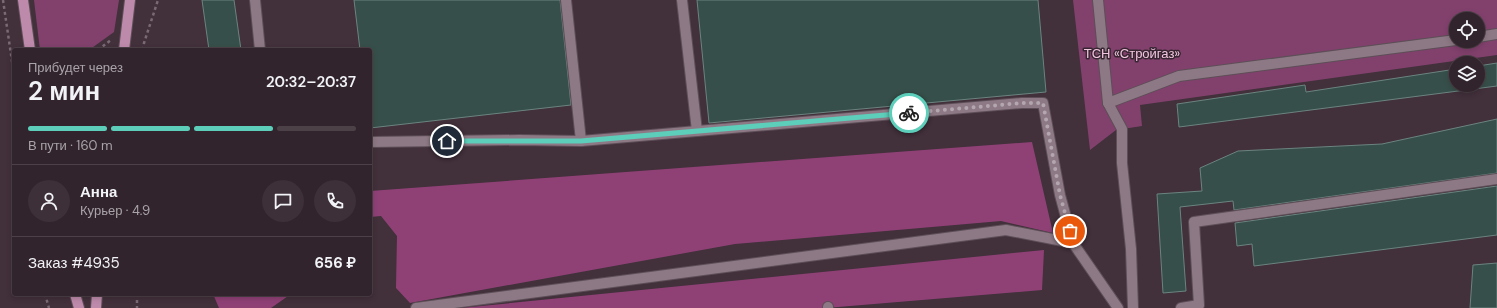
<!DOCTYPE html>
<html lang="ru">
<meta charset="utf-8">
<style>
body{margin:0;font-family:"DM Sans",sans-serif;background:#3d3038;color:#f1f3f6;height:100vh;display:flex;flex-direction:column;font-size:15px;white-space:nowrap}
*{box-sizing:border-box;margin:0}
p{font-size:13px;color:#a8a4a9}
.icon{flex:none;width:22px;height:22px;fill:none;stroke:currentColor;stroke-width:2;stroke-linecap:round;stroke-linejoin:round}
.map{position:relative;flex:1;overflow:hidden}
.drawer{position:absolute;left:12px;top:48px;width:360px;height:248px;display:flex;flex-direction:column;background:#32242c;border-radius:4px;box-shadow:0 2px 6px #0003,0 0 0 1px #4d4148}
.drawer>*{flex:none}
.buttons{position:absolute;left:1449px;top:12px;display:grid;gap:8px}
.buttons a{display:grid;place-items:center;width:36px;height:36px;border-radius:50%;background:#32242c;box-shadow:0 2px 6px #0003,0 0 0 1px #4d4148;font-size:20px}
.pin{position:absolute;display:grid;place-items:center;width:34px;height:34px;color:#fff;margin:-17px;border:2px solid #fff;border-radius:50%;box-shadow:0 1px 4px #0007}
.courier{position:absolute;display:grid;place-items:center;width:40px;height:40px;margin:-20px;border:3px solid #5cceba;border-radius:50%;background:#fff;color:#222;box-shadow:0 1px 5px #0007}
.overview em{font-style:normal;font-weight:600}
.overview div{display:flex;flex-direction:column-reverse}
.overview{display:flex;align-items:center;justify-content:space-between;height:68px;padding:0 16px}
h1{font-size:26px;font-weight:600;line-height:30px}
.bar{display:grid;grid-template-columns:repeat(4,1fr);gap:6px 4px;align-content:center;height:48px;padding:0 16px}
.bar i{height:5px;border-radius:3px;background:#4d4148}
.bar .current{background:#5cceba}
.bar p{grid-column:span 4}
.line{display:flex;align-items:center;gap:10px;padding:0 16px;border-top:1px solid #4d4148}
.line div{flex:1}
.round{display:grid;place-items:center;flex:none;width:42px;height:42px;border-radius:21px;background:#3d3038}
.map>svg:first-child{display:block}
.green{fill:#82416d;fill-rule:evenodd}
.forest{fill:#8f4176}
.building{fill:#374f4a;stroke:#6b847f}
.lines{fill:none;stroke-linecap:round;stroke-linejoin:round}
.minor-casing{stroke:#5d4e57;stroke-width:12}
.major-casing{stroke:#5d4e57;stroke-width:12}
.path{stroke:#7a6a74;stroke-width:2.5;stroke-dasharray:3 3;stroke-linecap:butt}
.minor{stroke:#8d7985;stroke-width:10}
.major{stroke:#be8aab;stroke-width:10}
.done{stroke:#b4a6af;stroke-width:4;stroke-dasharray:0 7.2}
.route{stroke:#5cceba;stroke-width:5}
.labels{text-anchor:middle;stroke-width:3;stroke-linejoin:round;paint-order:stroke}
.park-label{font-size:13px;fill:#f2c5e0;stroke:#372631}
</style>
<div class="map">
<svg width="1497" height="308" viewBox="0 0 1497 308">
<rect width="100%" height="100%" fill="#42303b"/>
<g class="green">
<polygon points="34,0 119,0 114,32 89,50 40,50"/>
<path d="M 1073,0 L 1497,0 L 1497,55 L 1140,105 L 1142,126 L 1116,130 L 1090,150 ZM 1456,19 L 1478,19 L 1478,41 L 1456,41 Z"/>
</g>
<g class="forest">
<polygon points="1032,142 1053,233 1001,221 735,244 410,303 396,288 397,236 381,216 370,217 370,191"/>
<polygon points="1044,250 1042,290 826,308 461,308"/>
<polygon points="213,294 291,294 271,308 219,308"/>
</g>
<g class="building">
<polygon points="202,0 234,0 241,50 209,50"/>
<polygon points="354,0 560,0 571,105 370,128 370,50 360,50"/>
<polygon points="697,0 1038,0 1046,92 709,123"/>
<polygon points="1497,63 1497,86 1179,127 1177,104 1305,85 1306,92 1456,69 1456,85 1478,85 1478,66"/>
<polygon points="1497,119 1497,173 1234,210 1233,201 1180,207 1186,291 1163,293 1157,194 1202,191 1200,168 1238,151 1382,144"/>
<polygon points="1497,186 1497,235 1254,266 1252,244 1237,246 1235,223"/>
<polygon points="1497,263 1497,308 1470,308 1473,265"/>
</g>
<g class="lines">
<defs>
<g id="minor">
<polyline points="255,0 260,50"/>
<polyline points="566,0 581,141"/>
<polyline points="682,0 697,131"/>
<polyline points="1098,0 1108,103 1122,129 1122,163 1131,249 1133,308"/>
<polyline points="1478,37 1497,34"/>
<polyline points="1108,103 1179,76 1456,40"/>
<polyline points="370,142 519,140 581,141 1022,103 1043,103 1060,195 1073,243 1118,308"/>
<polyline points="828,307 828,308"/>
<polyline points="416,308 1006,230 1073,243"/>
<polyline points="1181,308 1199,305 1194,222 1497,179"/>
</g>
<g id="major">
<polyline points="23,0 30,50"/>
<polyline points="124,50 130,0"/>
<polyline points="75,294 79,308"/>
<polyline points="96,308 97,294"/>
</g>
</defs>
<use href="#minor" class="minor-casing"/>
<use href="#major" class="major-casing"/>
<g class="path">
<polyline points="3,0 14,75"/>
<polyline points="98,50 111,40"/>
<polyline points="143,50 144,43 158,0"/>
<polyline points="45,294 49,308"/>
<polyline points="137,294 137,308"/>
</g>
<use href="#minor" class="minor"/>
<use href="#major" class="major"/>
</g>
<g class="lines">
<polyline class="done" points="909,113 1022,103 1043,103 1060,195 1070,231"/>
<polyline class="route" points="447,141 581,141 909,113"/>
</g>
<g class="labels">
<g class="park-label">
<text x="1132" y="58">ТСН «Стройгаз»</text>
</g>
</g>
</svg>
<div class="buttons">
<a><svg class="icon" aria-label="locate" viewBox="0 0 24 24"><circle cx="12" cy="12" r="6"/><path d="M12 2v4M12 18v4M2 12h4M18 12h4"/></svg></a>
<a><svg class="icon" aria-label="layers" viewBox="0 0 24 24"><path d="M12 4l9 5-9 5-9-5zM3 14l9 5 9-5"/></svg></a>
</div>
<div class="pin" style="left:1070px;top:231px;background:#ea580c"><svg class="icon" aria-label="bag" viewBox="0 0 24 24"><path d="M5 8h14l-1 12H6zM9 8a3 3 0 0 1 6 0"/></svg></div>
<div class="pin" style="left:447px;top:141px;background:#1f2937"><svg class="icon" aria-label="home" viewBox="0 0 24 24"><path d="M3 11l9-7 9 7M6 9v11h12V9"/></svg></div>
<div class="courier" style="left:909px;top:113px"><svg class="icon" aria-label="bike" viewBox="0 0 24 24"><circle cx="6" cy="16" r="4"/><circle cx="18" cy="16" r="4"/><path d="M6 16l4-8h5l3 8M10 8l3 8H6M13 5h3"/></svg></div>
<section class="drawer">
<div class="overview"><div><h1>2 мин</h1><p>Прибудет через</p></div><em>20:32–20:37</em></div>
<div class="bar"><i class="current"></i><i class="current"></i><i class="current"></i><i></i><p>В пути · 160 m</p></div>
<div class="line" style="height:72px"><a class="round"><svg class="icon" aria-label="person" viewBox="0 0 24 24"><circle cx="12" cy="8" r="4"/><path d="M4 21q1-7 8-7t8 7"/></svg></a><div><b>Анна</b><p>Курьер · 4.9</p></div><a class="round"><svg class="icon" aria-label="chat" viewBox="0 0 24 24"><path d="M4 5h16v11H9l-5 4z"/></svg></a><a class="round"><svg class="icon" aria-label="phone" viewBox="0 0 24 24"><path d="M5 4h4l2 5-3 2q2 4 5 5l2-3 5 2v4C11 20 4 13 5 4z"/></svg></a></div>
<div class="line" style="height:52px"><div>Заказ #4935</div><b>656 ₽</b></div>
</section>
</div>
